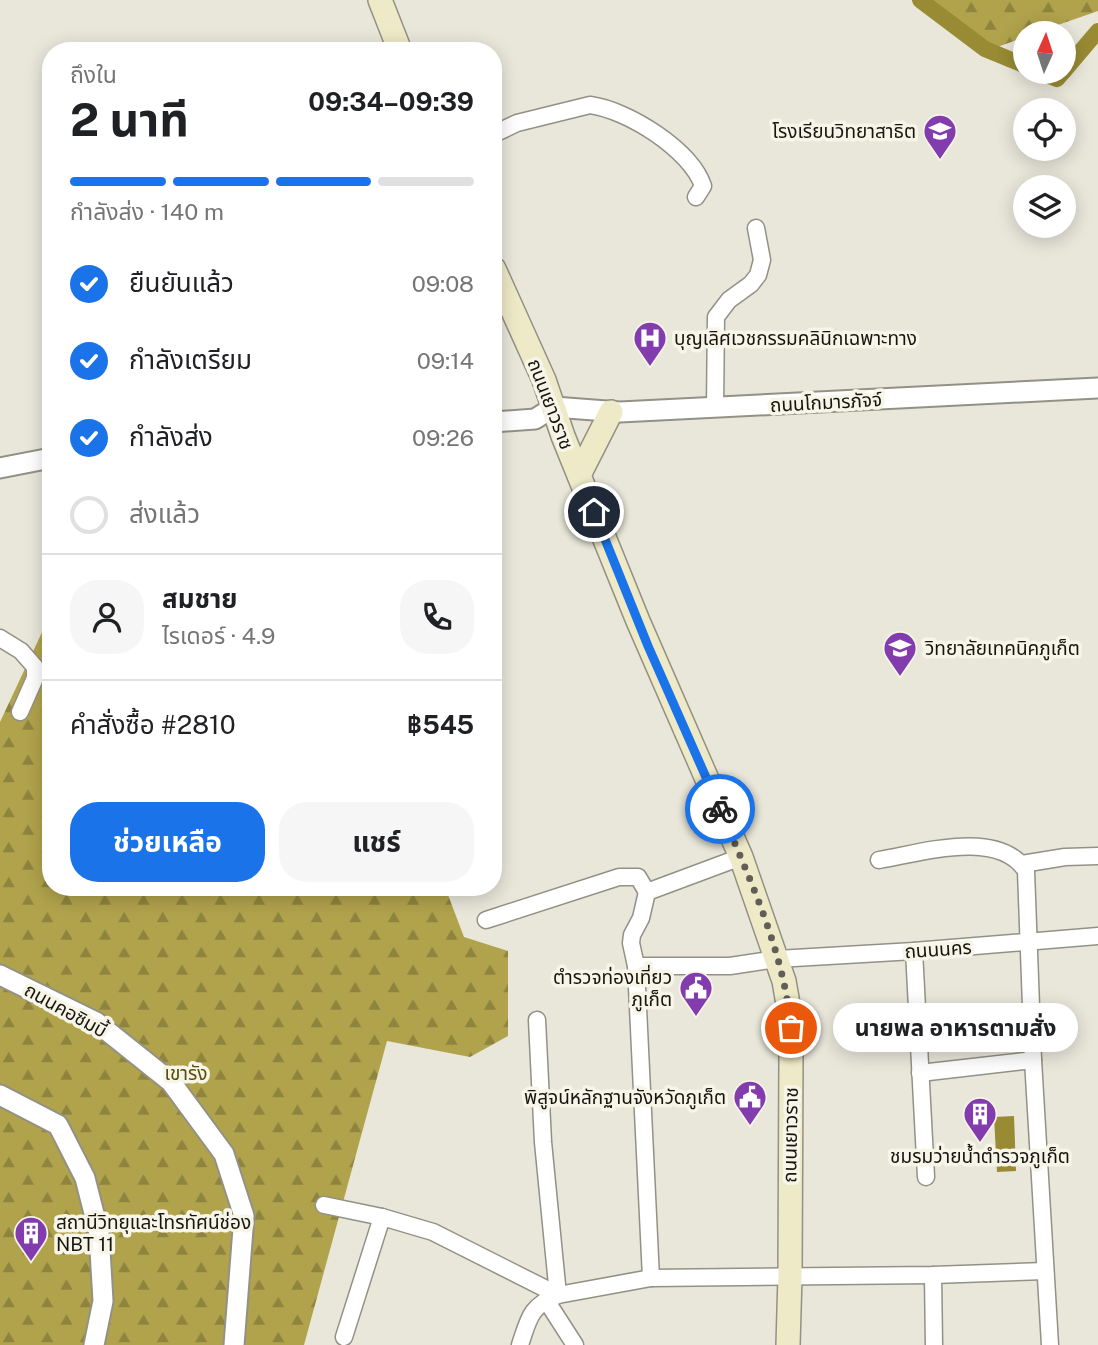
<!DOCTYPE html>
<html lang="th">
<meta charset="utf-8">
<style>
body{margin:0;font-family:"Public Sans","Noto Sans Thai",sans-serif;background:#f6f6f6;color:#202124;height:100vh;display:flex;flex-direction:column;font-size:26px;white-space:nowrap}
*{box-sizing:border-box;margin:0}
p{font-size:23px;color:#757577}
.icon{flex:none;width:38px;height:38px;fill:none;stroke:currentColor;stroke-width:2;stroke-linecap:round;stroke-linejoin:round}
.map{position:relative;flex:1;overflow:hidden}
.side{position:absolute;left:42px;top:42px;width:460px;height:854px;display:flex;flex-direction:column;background:#fff;border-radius:28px;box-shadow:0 4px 18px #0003}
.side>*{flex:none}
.needle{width:46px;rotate:3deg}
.buttons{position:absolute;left:1013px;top:21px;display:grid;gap:14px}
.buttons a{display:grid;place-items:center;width:63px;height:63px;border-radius:50%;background:#fff;box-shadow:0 4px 18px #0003;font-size:35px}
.pin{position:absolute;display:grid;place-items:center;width:60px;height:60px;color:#fff;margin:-30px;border:4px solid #fff;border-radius:50%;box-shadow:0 2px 7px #0007}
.courier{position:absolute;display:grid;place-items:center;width:70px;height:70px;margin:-35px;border:5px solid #1a73e8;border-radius:50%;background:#fff;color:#222;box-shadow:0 2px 9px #0007}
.bubble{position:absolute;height:49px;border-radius:24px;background:#fff;box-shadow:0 4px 18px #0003;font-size:23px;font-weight:700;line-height:49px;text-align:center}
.overview em{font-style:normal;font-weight:700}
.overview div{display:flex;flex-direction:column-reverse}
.overview{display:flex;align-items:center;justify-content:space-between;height:119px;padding:0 28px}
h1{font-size:46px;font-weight:700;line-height:52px}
.bar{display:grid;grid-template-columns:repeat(4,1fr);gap:10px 7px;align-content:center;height:84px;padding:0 28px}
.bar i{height:9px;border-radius:5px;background:#e0e0e0}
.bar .on{background:#1a73e8}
.bar p{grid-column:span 4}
.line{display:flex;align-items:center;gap:18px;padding:0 28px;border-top:2px solid #e0e0e0}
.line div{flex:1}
.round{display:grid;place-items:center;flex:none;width:74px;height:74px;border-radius:28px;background:#f6f6f6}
ol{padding:0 28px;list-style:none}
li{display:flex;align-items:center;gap:21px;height:77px}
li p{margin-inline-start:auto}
li .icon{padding:7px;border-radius:50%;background:#1a73e8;color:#fff;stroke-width:4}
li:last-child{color:#757577}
li i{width:38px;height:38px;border:4px solid #e0e0e0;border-radius:50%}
.cta{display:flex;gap:14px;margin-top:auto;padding:14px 28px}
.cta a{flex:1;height:80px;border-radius:28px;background:#1a73e8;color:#fff;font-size:28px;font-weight:700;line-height:80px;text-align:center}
.cta a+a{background:#f6f6f6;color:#202124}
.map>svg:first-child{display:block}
.forest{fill:url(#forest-firs)}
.water{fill:#998b33}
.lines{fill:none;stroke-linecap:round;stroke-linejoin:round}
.canal{stroke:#998b33;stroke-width:16}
.minor-casing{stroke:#939185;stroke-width:19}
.tertiary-casing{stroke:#939185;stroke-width:23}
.secondary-casing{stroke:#939185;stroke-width:26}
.minor{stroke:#fff;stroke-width:16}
.tertiary{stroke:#fff;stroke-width:19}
.secondary{stroke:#eee9c7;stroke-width:23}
.done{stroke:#605e57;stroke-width:7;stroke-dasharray:0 12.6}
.route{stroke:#1a73e8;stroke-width:9}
.labels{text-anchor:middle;stroke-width:7;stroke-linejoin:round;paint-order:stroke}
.poi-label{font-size:19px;fill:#161510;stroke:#f6f5e7;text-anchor:end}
.street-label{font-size:19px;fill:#161510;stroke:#f6f5e7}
.park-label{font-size:19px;fill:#584d07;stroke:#f6f5e7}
</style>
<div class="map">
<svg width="1098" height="1345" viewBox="0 0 1098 1345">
<defs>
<pattern id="forest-firs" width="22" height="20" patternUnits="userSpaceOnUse" patternTransform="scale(1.75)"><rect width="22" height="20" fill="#b1a34c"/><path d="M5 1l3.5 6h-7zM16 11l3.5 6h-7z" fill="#8f843e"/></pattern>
</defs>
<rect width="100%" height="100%" fill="#e9e7da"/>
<g class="forest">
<polygon points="931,0 1098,0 1098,11 1035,33 1026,33 1025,37 992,49"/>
<polygon points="51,613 51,887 445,887 464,937 508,951 508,1036 470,1057 387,1041 304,1345 0,1345 0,722"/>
</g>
<polygon class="water" points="1014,1116 1016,1171 997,1172 994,1117"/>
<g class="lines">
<g class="canal">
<polyline points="920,0 985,49 1026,66"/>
<polyline points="1064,71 1098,31"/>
<polyline points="1040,72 1057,79 1063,72"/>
</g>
<defs>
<g id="minor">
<path d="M 494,134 L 517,123 L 590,105 C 628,110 691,150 703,186 L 696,197"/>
<polyline points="715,408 716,317 729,300 751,284 758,275 762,260 756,228"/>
<polyline points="0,638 21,651 35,667 35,678 20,712"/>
<path d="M 879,860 C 921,853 999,828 1026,871 L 1033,1060 L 1050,1345"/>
<polyline points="1022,864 1065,857 1098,856"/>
<polyline points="647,892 641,918 632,935 631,943 636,966 651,1278"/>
<polyline points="486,920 619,877 638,877 647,892 741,857"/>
<polyline points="914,951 926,1177"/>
<polyline points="636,966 730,966 777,959 914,951 1098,936"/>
<polyline points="537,1020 543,1142 558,1295"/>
<polyline points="920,1073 1033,1060"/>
<polyline points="324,1205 382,1217 433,1232 558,1295"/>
<polyline points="933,1275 934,1345"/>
<polyline points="546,1300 575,1345"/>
<polyline points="344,1337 382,1217"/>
<path d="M 520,1345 C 529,1318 530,1306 558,1295 L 651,1278 L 933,1275 L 1045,1271"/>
</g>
<g id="tertiary">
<polyline points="494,422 535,419 554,407 620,412 1098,388"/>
<polyline points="0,468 51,458"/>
<polyline points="0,975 96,1022 171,1082 224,1154 244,1216 234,1345"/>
<polyline points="0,1095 58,1125 85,1178 99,1233 103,1301 94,1345"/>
</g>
<g id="secondary">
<polyline points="380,0 400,51"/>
<polyline points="494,269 544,380 563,436 638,621 741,857 784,981 788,1004 791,1054 790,1276 788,1345"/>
<polyline points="579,475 611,412"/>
</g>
</defs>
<use href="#minor" class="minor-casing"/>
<use href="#tertiary" class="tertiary-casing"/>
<use href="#secondary" class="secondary-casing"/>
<use href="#minor" class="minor"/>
<use href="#tertiary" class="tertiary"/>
<use href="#secondary" class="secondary"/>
</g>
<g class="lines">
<path class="done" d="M 720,809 C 750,879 784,952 791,1028"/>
<polyline class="route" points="594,512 648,646 720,809"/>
</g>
<defs>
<symbol id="school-pin" viewBox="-11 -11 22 30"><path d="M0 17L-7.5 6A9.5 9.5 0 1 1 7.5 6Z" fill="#833cae" stroke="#f6f5e7"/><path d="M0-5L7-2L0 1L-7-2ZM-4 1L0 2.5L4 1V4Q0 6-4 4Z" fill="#fff"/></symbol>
<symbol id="hospital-pin" viewBox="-11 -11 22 30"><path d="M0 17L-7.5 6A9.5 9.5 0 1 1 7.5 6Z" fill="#833cae" stroke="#f6f5e7"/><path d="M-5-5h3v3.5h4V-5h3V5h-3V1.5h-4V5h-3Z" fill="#fff"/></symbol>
<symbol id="university-pin" viewBox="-11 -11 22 30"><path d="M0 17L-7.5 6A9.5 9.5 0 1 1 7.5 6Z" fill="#833cae" stroke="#f6f5e7"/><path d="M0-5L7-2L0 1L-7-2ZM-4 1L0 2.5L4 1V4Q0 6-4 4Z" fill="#fff"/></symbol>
<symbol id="civic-pin" viewBox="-11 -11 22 30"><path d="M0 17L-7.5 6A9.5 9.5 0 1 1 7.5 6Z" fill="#833cae" stroke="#f6f5e7"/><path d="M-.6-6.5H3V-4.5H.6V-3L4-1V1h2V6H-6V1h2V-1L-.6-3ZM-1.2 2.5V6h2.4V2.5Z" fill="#fff"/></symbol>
<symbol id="building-pin" viewBox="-11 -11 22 30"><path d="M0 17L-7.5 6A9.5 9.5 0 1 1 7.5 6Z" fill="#833cae" stroke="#f6f5e7"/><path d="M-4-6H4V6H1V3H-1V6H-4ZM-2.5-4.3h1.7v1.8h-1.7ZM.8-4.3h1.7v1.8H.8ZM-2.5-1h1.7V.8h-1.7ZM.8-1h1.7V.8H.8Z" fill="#fff"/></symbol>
</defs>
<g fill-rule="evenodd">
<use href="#school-pin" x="921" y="112" width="38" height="52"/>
<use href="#hospital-pin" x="631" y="319" width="38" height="52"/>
<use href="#university-pin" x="881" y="629" width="38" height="52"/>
<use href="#civic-pin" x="677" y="969" width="38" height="52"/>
<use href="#civic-pin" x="731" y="1078" width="38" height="52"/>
<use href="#building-pin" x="961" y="1095" width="38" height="52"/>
<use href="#building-pin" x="12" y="1214" width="38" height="52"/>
</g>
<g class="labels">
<g class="poi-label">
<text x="916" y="138">โรงเรียนวิทยาสาธิต</text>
<text x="674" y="345" text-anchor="start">บุญเลิศเวชกรรมคลินิกเฉพาะทาง</text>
<text x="925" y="655" text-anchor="start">วิทยาลัยเทคนิคภูเก็ต</text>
<text x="672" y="984">ตำรวจท่องเที่ยว<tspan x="672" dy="22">ภูเก็ต</tspan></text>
<text x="726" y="1104">พิสูจน์หลักฐานจังหวัดภูเก็ต</text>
<text x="980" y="1163" text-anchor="middle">ชมรมว่ายน้ำตำรวจภูเก็ต</text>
<text x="56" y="1229" text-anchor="start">สถานีวิทยุและโทรทัศน์ช่อง<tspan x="56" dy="22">NBT 11</tspan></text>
</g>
<g class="street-label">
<text transform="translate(826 402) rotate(-3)" y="7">ถนนโกมารภัจจ์</text>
<text transform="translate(551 404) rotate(69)" y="7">ถนนเยาวราช</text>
<text transform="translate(938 949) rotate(-4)" y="7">ถนนนคร</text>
<text transform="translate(66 1010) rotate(29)" y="7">ถนนคอซิมบี้</text>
<text transform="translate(790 1135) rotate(-89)" y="7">ถนนเยาวราช</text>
</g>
<g class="park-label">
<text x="186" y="1080">เขารัง</text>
</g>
</g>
</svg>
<div class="buttons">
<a><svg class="needle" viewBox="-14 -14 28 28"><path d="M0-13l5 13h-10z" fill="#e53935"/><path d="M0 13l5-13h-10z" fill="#757577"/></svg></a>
<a><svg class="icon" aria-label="locate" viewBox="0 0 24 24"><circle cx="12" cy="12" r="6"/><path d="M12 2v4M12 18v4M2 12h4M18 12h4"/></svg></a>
<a><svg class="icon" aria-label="layers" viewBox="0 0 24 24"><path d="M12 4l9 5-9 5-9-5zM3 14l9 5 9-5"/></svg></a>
</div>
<div class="pin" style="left:791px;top:1028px;background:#ea580c"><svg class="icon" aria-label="bag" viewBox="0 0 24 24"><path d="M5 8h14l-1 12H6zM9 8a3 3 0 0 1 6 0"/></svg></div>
<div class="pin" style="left:594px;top:512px;background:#1f2937"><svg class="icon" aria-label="home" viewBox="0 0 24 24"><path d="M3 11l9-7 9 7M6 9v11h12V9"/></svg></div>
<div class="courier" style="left:720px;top:809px"><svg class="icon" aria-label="bike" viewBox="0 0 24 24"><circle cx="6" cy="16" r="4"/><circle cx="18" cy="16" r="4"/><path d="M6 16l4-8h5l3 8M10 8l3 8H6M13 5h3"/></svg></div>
<div class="bubble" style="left:833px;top:1003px;width:245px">นายพล อาหารตามสั่ง</div>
<section class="side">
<div class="overview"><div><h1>2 นาที</h1><p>ถึงใน</p></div><em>09:34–09:39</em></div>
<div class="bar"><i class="on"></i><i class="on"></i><i class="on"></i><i></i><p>กำลังส่ง · 140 m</p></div>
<ol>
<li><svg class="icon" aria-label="check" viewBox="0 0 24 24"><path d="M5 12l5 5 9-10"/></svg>ยืนยันแล้ว<p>09:08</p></li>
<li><svg class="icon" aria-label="check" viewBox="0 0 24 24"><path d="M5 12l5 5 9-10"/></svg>กำลังเตรียม<p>09:14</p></li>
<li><svg class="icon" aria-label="check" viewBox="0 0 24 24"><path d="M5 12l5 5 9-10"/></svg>กำลังส่ง<p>09:26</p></li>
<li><i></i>ส่งแล้ว</li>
</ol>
<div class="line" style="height:126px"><a class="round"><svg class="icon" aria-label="person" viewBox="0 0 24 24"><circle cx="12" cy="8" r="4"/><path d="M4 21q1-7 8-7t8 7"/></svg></a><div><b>สมชาย</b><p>ไรเดอร์ · 4.9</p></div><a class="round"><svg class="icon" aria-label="phone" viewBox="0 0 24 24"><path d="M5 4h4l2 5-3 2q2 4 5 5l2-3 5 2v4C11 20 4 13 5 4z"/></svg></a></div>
<div class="line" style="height:91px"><div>คำสั่งซื้อ #2810</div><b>฿545</b></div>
<div class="cta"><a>ช่วยเหลือ</a><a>แชร์</a></div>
</section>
</div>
